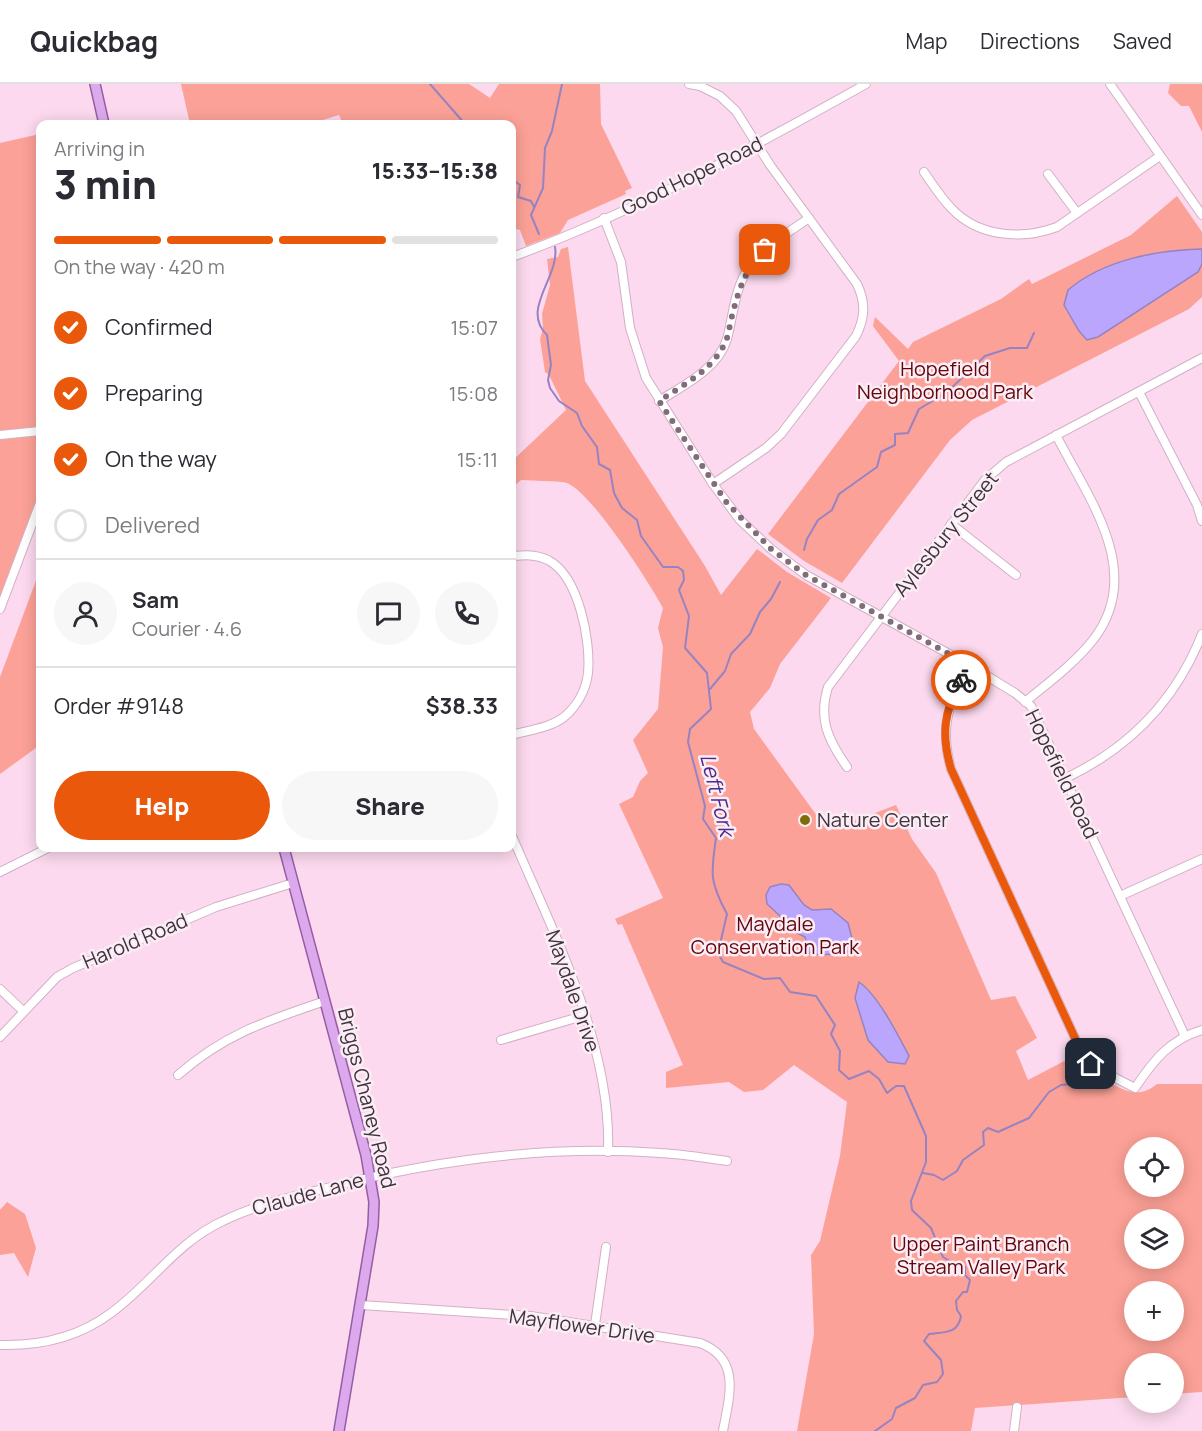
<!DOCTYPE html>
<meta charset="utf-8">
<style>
body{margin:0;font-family:Manrope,sans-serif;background:#f7f7f7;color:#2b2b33;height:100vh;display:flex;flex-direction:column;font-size:22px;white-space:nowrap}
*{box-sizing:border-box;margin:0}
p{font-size:20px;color:#7c7c81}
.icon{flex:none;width:33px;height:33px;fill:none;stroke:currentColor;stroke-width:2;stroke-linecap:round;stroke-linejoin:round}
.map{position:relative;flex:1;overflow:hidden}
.drawer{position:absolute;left:36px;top:36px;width:480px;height:732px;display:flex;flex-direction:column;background:#fff;border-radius:12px;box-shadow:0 3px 15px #0003}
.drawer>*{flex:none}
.buttons{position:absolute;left:1124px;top:1053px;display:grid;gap:12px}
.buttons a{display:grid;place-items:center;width:60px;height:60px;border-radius:50%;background:#fff;box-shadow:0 3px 15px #0003;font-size:30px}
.pin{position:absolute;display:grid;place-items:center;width:51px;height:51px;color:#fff;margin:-26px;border-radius:12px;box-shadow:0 3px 9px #0006}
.courier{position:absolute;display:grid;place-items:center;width:60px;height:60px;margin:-30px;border:4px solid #ea580c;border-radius:50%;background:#fff;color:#222;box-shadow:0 2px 8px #0007}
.head em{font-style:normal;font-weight:800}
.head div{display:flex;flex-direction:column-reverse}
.head{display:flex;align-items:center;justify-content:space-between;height:102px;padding:0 18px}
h1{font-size:39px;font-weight:800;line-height:45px}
.bar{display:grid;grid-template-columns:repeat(4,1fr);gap:9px 6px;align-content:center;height:72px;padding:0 18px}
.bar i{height:8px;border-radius:4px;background:#e1e1e2}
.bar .selected{background:#ea580c}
.bar p{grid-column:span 4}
.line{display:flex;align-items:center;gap:15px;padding:0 18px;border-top:2px solid #e1e1e2}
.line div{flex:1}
.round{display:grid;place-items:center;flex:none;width:63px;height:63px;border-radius:32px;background:#f7f7f7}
ol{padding:0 18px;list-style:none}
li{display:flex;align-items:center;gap:18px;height:66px}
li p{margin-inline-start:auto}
li .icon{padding:6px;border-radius:50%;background:#ea580c;color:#fff;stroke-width:4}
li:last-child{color:#7c7c81}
li i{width:33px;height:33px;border:3px solid #e1e1e2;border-radius:50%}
.button{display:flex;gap:12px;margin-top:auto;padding:12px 18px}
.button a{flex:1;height:69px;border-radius:36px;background:#ea580c;color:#fff;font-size:24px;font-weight:800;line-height:69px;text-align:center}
.button a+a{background:#f7f7f7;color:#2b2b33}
header{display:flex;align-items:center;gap:36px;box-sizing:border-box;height:84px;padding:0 30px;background:#fff;border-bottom:2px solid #e1e1e2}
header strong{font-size:28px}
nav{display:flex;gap:33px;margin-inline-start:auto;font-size:21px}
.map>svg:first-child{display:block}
.green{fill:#fca197;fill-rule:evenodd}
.water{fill:#bba6fd;stroke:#9683c2;stroke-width:1.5}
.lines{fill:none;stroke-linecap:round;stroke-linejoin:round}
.stream{stroke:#9683c2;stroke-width:2}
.minor-casing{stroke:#d1b0c5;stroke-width:10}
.major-casing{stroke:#965ca6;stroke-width:12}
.minor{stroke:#fff;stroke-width:8}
.major{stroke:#dcaaec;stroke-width:9}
.done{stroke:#816c79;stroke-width:6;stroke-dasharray:0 10.8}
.route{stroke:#ea580c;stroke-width:8}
.poi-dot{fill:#806d09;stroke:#fbedf6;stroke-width:2}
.labels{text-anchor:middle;stroke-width:5;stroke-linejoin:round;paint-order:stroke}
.street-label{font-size:20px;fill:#3f323a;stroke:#fbedf6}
.park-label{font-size:20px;fill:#620508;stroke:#fbedf6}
.poi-label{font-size:20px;fill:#3f323a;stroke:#fbedf6;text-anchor:start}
.water-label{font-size:21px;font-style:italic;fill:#4c2a8c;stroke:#fbedf6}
</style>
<header>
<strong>Quickbag</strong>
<nav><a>Map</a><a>Directions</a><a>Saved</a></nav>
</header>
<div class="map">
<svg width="1202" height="1347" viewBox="0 0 1202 1347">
<rect width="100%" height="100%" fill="#fcd9ee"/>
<g class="green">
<polygon points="181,0 469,0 490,14 499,0 600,0 601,40 632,104 625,107 626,110 568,136 560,149 526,162 520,146 512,144 512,40 343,40 339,31 310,40 190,40"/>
<polygon points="1170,0 1202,0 1202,48 1189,22 1181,22 1168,9"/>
<polygon points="40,50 40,345 0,350 0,59"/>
<polygon points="1177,112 1202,148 1202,213 1189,225 972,336 950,356 842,499 804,477 768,450 899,277 873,242 875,233 908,265 913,258 1001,215 1029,195 1032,200 1131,151"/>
<path d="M 568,163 L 585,297 L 705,482 L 721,511 L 757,465 L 787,488 L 831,514 L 780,580 L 770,604 L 750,628 L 754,645 L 828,747 L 896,721 L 912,755 L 936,789 L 991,916 L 1015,912 L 1037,954 L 1016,967 L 1028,996 L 1074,972 L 1084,986 L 1091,987 C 1113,999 1134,1020 1157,1000 L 1202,1000 L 1202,1308 L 1173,1310 L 1173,1280 L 1134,1280 L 1134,1313 L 975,1324 L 971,1347 L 797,1347 L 814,1250 L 811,1171 L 820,1157 L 840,1072 L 847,1018 L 794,981 L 763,1006 L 744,1008 L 729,998 L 666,1004 L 666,988 L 683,981 L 622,840 L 618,841 L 615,835 L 663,814 L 619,720 L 633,713 L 640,697 L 648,689 L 633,656 L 658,625 L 663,563 L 658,544 L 663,524 C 649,498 592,409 567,399 C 564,397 528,397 521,396 L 512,404 L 512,377 L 566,326 L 549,291 L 545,288 L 540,255 L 543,245 L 542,230 L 550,201 L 547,175 L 558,173 L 561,165 ZM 1134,1064 L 1173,1064 L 1173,1102 L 1134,1102 ZM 1134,1136 L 1173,1136 L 1173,1174 L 1134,1174 ZM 1134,1208 L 1173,1208 L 1173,1246 L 1134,1246 Z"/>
<polygon points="40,350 40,410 0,515 0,355"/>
<polygon points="40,486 40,661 0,690 0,593"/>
<polygon points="7,1118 25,1130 36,1164 28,1193 14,1169 0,1171 0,1126"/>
</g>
<g class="water">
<path d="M 1202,165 L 1202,180 L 1198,188 L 1098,253 L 1087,256 L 1079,247 L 1064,221 L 1068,206 C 1103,176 1157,166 1202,165 Z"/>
<path d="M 781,800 L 789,801 L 804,821 L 812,826 L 831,825 L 848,839 L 854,862 L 846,869 C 833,869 821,873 809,869 L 805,853 L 781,841 L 780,832 L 767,820 L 766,811 L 770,803 Z"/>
<path d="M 859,898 C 878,911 898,951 909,972 L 905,980 L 888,978 L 868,956 L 855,914 Z"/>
</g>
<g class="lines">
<g class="stream">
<polyline points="430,0 465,40"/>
<polyline points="512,95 520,101 518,113 531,117 534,123"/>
<polyline points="539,150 531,131 543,104 545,64 552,47 562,0"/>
<path d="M 555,163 C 560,193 520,225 547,251 L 551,281 L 548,296 L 550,304 L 559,317 L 577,329 L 582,342 L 597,363 L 599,380 L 610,386 L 614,409 L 622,424 L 637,436 L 641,452 L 663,483 L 678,483 L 683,487 L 684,496 L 679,506 L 689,532 L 685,564 L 707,589 L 711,625 L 690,645 L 688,658 L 705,722 L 703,735 L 716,754 C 711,789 709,797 727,830 L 718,869 L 723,878 L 764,895 L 780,894 L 790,908 L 816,912 L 835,941 L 831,950 L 840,967 L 839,986 L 849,995 L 869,987 L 879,995 L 887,1009 L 896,1002 L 904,1002 L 926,1052 L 926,1078 L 911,1117 L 912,1126 L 931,1144 L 943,1173 L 960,1183 L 965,1183 L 965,1191 L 970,1196 L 967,1208 L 963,1208 L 956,1217 L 957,1226 L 961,1232 C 958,1250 945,1248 929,1250 L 924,1257 L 941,1276 L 943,1290 L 937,1298 L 923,1301 L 915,1314 L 896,1324 L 892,1335 L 875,1347"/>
<polyline points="804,466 807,455 818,436 832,426 839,410 877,383 881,368 895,361 895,350 908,349 919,325 946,309 985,272 1010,264 1027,264 1034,249"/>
<polyline points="710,605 725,587 731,570 750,550 760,528 771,515 780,498"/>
<polyline points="923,1089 934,1091 943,1096 957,1087 963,1076 984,1061 983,1048 988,1044 998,1048 1029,1034 1049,1008 1061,1001 1090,998"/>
</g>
<defs>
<g id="minor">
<path d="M 689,0 L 700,2 L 720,12 L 736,27 L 770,81 L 857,200 C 866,219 865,234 856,252 L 781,350 L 766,364 L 713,400"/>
<polyline points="1110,0 1202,131"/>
<path d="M 924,88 C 933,101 941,114 952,125 C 979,153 1022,156 1057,143 L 1160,72"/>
<polyline points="1048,90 1077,129"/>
<polyline points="604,134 621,178 630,244 646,294 713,400 740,436 771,465 806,491 969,581 1015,609 1031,622 1185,952"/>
<path d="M 512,173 C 635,128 752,64 866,0"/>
<polyline points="1139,308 1197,421 1202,437"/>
<path d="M 659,317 C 684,301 718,285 727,255 C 733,233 734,209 746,188 C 758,165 788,149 809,134"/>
<polyline points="0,351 40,347"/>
<polyline points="951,440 1016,491"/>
<path d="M 512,472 C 525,471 535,470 548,476 C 579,492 591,557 588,589 C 586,606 577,622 564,633 C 550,644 529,646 512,651"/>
<polyline points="0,525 40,419"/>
<path d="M 969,581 C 949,620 939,641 951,685 L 1080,965 L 1094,983 L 1135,1004 C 1153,977 1170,955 1202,946"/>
<path d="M 1025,618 C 1048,599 1075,579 1093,556 C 1146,488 1088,414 1056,351"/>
<path d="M 847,683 C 828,656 818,635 828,603 L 985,396 L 1006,378 L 1202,274"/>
<path d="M 1066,694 C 1129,664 1176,616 1202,550"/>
<path d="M 512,752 C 553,848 612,961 608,1068"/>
<polyline points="0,788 48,764"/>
<polyline points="1120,812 1202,775"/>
<polyline points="0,905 23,927"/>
<polyline points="0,953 57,893 73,884 216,823 293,799"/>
<polyline points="501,956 586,931"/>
<path d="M 178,991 C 225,950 266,937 325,917"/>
<path d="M 361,1221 L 531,1232 L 700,1259 C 742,1275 729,1313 723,1347"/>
<polyline points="595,1241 606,1163"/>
<path d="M 0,1261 C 39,1262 79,1253 111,1229 C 151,1200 177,1158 223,1137 C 256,1121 291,1113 327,1104 C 435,1076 548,1061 660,1069 C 682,1070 705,1074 727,1077"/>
<polyline points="1014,1347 1017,1323"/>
</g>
<g id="major">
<polyline points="95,0 104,40"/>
<polyline points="284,764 366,1071 374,1118 373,1142 339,1347"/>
</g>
</defs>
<use href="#minor" class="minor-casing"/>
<use href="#major" class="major-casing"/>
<use href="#minor" class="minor"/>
<use href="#major" class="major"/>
</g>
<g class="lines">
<path class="done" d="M 765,166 C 744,186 738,208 731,236 C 729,245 728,255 723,263 C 709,288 683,301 659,317 L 727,419 L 771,465 L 806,491 L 969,581 L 961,596"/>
<path class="route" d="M 961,596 C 944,628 941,650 951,685 L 1080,965 L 1091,980"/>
</g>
<circle class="poi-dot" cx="805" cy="736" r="6"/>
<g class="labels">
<g class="street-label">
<text transform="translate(692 92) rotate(-26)" y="7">Good Hope Road</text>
<text transform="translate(946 450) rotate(-51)" y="7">Aylesbury Street</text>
<text transform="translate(1062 690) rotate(64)" y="7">Hopefield Road</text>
<text transform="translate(135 857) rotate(-23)" y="7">Harold Road</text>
<text transform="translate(573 907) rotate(71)" y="7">Maydale Drive</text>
<text transform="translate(367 1014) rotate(76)" y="7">Briggs Chaney Road</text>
<text transform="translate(308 1110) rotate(-15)" y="7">Claude Lane</text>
<text transform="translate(582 1242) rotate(8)" y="7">Mayflower Drive</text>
</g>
<g class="park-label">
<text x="945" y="292">Hopefield<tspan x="945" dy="23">Neighborhood Park</tspan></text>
<text x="775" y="847">Maydale<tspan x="775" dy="23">Conservation Park</tspan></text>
<text x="981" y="1167">Upper Paint Branch<tspan x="981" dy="23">Stream Valley Park</tspan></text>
</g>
<g class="poi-label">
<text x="817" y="743">Nature Center</text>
</g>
<g class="water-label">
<text transform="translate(717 711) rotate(76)" y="7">Left Fork</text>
</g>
</g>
</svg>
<div class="buttons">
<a><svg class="icon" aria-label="locate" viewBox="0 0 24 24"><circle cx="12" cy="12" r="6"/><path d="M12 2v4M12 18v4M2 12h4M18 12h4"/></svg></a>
<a><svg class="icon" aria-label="layers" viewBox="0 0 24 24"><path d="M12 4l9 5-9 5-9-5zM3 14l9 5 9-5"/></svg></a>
<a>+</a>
<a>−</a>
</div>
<div class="pin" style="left:765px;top:166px;background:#ea580c"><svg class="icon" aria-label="bag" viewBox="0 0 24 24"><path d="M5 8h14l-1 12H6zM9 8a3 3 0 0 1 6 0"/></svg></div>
<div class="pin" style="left:1091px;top:980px;background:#1f2937"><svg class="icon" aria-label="home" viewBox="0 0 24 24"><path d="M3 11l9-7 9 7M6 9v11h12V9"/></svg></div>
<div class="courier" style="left:961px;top:596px"><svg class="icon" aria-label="bike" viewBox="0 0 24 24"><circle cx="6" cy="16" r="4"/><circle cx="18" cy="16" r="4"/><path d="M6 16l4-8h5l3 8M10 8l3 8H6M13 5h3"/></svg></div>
<section class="drawer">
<div class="head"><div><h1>3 min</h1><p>Arriving in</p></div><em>15:33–15:38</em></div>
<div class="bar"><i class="selected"></i><i class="selected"></i><i class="selected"></i><i></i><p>On the way · 420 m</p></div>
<ol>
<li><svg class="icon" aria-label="check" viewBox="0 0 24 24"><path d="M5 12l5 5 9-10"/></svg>Confirmed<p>15:07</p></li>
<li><svg class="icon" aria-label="check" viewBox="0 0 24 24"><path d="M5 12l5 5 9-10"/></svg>Preparing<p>15:08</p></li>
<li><svg class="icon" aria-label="check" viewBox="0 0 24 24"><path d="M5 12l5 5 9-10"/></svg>On the way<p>15:11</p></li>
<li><i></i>Delivered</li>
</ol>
<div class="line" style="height:108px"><a class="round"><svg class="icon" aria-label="person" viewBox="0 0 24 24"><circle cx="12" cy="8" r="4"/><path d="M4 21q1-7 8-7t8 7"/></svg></a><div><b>Sam</b><p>Courier · 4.6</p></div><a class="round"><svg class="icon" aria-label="chat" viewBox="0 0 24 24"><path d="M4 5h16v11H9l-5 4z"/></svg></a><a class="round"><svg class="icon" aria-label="phone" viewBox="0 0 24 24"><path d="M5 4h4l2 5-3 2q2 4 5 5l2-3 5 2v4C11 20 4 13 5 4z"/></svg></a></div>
<div class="line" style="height:78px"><div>Order #9148</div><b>$38.33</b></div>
<div class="button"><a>Help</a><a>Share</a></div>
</section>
</div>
